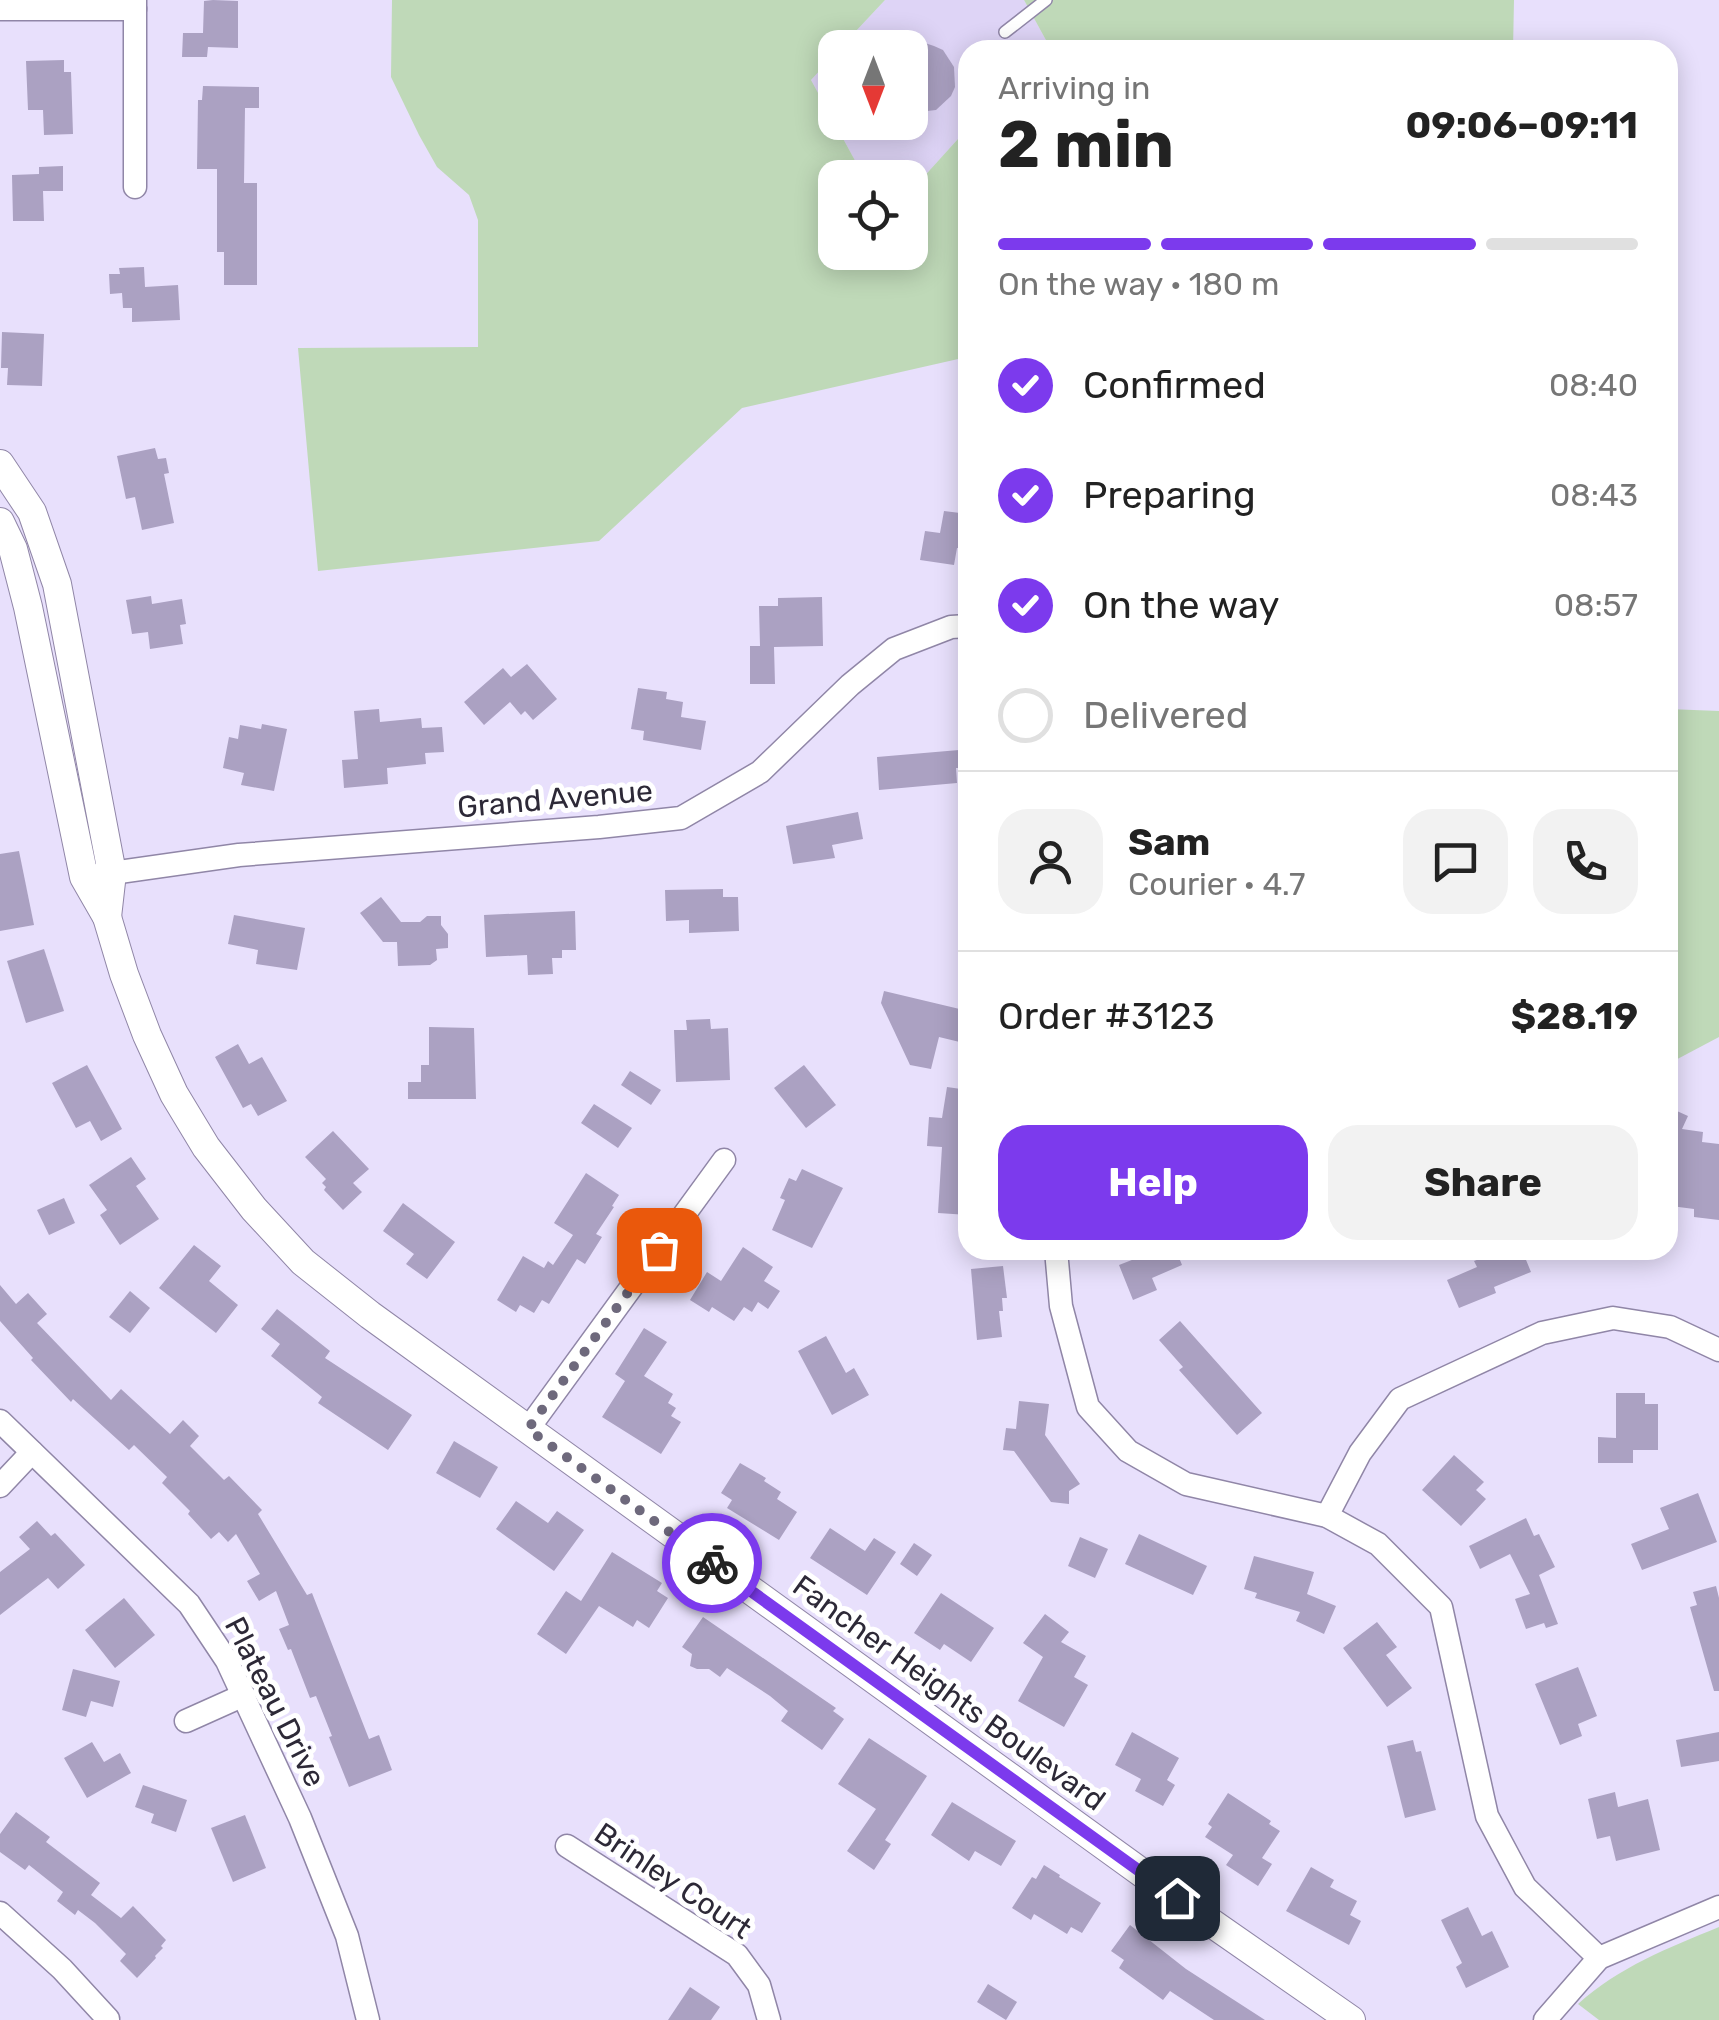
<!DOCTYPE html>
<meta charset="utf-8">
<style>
body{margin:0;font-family:Rubik,sans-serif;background:#f2f2f2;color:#222;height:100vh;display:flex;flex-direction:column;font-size:38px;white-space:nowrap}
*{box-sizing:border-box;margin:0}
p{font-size:32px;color:#767676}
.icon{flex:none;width:55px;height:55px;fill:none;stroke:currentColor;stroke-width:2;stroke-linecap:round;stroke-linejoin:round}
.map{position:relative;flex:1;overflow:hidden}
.drawer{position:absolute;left:958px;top:40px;width:720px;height:1220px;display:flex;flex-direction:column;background:#fff;border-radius:30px;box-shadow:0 5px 25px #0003}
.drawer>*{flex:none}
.needle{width:65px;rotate:180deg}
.controls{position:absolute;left:818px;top:30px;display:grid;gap:20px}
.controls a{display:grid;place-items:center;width:110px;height:110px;border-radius:20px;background:#fff;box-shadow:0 5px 25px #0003;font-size:50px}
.pin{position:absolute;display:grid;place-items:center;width:85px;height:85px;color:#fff;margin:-42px;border-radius:20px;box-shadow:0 5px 15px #0006}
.courier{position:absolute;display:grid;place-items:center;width:100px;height:100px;margin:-50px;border:8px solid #7c3aed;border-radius:50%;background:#fff;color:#222;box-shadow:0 2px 12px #0007}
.summary em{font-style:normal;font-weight:700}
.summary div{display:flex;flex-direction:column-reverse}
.summary{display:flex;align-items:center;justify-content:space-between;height:170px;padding:0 40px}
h1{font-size:65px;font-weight:700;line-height:75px}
.bar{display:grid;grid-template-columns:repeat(4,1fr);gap:15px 10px;align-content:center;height:120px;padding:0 40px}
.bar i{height:12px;border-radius:8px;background:#e0e0e0}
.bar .selected{background:#7c3aed}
.bar p{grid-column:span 4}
.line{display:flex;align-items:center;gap:25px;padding:0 40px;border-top:2px solid #e0e0e0}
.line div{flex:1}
.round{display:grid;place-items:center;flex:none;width:105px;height:105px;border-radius:30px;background:#f2f2f2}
ol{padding:0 40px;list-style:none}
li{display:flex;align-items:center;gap:30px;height:110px}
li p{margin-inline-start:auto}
li .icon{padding:10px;border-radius:50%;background:#7c3aed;color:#fff;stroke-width:4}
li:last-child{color:#767676}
li i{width:55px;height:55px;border:5px solid #e0e0e0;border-radius:50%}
.action{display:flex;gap:20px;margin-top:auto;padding:20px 40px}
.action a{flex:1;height:115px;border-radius:30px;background:#7c3aed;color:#fff;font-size:40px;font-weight:700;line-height:115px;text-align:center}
.action a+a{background:#f2f2f2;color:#222}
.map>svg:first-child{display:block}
.built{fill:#ded4f6}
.green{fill:#bfd9b8}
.building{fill:#aba1c2}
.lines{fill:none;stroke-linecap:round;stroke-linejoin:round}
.service-casing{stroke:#9086a7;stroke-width:14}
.minor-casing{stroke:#9086a7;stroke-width:25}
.tertiary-casing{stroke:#9086a7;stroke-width:30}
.service{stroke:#fff;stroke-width:11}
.minor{stroke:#fff;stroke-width:22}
.tertiary{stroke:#fff;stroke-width:28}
.done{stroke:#6e697c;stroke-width:10;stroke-dasharray:0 18}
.route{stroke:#7c3aed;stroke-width:12}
.labels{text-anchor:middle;stroke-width:10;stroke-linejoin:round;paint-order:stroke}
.street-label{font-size:30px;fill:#2d2937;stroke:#fff}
</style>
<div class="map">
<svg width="1719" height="2020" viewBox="0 0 1719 2020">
<rect width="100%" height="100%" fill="#e8e0fc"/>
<polygon class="built" points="885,0 1024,0 1047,42 1040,50 968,50 967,129 910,192 910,178 864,177 811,80 835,54 835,122 910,122 910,48 841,47"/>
<g class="green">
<polygon points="392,0 885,0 841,47 835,48 835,54 811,80 864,177 835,178 835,252 910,252 910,192 967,129 967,357 742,408 599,541 318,571 298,348 478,347 478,220 469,195 437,167 419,135 391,77"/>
<polygon points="1024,0 1514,0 1513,50 1040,50 1047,42"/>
<polygon points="1668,709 1719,711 1719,1037 1668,1064"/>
<path d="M 1719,1927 L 1719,2020 L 1599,2020 L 1578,2004 C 1619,1967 1668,1948 1719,1927 Z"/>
</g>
<g class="building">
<polygon points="213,0 238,1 238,48 208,47 207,57 182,57 183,33 203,33 204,1"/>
<polygon points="910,43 925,43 934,46 943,50 954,67 955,87 951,96 936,110 910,113"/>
<polygon points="64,60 64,72 71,72 73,134 44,135 43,110 28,110 26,61"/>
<polygon points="203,86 259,87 259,108 245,108 244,183 257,183 257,285 224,285 224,252 217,252 217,169 197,169 198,100 202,100"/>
<polygon points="63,166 63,191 43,191 44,221 13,221 12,175 39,174 39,167"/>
<polygon points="144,267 145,287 178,285 180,320 132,322 132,308 123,308 122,293 110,294 109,274 120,274 119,268"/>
<polygon points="2,332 44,334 42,386 7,385 8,368 1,368"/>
<polygon points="155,448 158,459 166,458 169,473 164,474 174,523 142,530 135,497 126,499 117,456"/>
<polygon points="944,511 968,514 968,549 957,548 954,565 920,560 925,531 940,533"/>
<polygon points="151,596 152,604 182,599 186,624 180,625 183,644 150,649 148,632 132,634 126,600"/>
<polygon points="822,597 823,646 774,647 775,684 750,684 750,646 760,646 759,606 778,606 778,598"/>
<polygon points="527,664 557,699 533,720 525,711 521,715 510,702 484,725 464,702 503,668 511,677"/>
<polygon points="638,688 667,692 666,699 683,702 681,717 706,721 701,750 643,740 644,731 631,729"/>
<polygon points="379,709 380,722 421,718 422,728 442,727 444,752 425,753 426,764 387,768 388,784 344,788 342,760 358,759 354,711"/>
<polygon points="262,724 287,729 274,791 241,785 244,773 223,768 229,737 238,739 240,725 261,729"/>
<polygon points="959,750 961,768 956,768 957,783 879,790 877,757"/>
<polygon points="858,812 863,839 832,845 835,858 793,864 786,826"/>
<polygon points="19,851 34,925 0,931 0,854"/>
<polygon points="723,889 723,897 738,897 739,931 689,933 689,920 666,921 665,890"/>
<polygon points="381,897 401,922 420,922 427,916 441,916 441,925 448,934 448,948 436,949 437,960 430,965 398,966 397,942 383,942 360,913"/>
<polygon points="575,911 576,950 562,950 562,958 552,958 553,974 528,975 527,955 486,957 484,915"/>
<polygon points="234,915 305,928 297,970 256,964 258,950 228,944"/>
<polygon points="44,949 64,1011 26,1023 7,961"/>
<polygon points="884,991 968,1011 968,1044 939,1037 931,1069 910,1065 881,1003"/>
<polygon points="710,1019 711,1029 728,1028 730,1080 676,1082 674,1030 687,1030 686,1020"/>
<polygon points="429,1027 474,1028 476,1099 408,1099 408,1082 421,1082 421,1065 429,1065"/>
<polygon points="238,1044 249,1064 262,1057 287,1101 258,1116 251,1104 243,1108 215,1057"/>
<polygon points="87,1065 122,1129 101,1141 90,1121 76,1128 52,1083"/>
<polygon points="804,1065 836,1105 806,1128 774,1088"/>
<polygon points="630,1071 661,1090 651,1105 621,1085"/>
<polygon points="947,1087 968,1090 968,1110 964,1109 962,1145 968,1146 968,1215 938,1213 942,1147 927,1146 929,1117 942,1118"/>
<polygon points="594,1104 632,1128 618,1148 581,1123"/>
<polygon points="1668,1107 1688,1116 1682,1129 1703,1132 1702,1142 1719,1144 1719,1220 1694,1217 1694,1209 1671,1206 1677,1148 1674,1147 1668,1162"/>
<polygon points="333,1131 369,1169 353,1183 362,1192 343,1210 324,1190 326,1187 322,1183 326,1179 305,1157"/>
<polygon points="131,1157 146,1179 136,1186 159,1219 120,1245 100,1215 107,1210 89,1185"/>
<polygon points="802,1169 843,1188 812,1248 772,1230 785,1200 780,1198 789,1178 796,1181"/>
<polygon points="586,1173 619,1195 612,1206 614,1207 596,1234 602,1237 585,1264 577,1259 549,1304 542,1300 534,1313 520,1305 516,1312 497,1300 523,1256 544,1268 548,1261 553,1265 573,1235 554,1223"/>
<polygon points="64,1198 75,1223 49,1235 37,1210"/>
<polygon points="403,1203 455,1242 427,1279 406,1264 414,1254 383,1231"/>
<polygon points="194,1245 221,1266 209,1281 238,1305 216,1333 159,1288"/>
<polygon points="743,1247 773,1267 764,1281 780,1291 768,1309 758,1302 752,1312 744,1307 734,1321 712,1307 709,1312 690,1300 707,1272 721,1281"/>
<polygon points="1140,1250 1176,1250 1182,1265 1152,1278 1157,1290 1133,1300 1119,1265 1142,1256"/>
<polygon points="1479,1250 1522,1250 1531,1272 1494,1287 1496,1293 1459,1308 1447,1280 1477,1267 1474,1261 1482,1258"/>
<polygon points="1003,1266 1007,1298 1002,1298 1003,1311 999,1311 1002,1337 977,1340 971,1269"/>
<polygon points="0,1285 16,1304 28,1293 47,1314 37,1323 111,1400 121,1389 170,1434 183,1420 199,1436 190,1446 224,1480 229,1476 262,1510 258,1514 307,1595 312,1593 369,1739 379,1735 392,1770 349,1787 329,1737 332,1736 316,1696 310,1698 291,1649 288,1650 279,1629 289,1625 276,1591 259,1601 247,1581 260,1574 236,1534 228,1542 219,1532 211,1539 188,1514 190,1511 162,1483 167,1477 134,1445 129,1450 73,1399 71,1402 31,1360 33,1358 0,1321"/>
<polygon points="130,1291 150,1308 130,1333 109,1317"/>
<polygon points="277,1309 330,1351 325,1358 412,1415 388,1450 318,1403 322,1397 271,1356 280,1344 261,1329"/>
<polygon points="1180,1321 1262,1413 1237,1435 1179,1370 1183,1367 1159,1340"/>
<polygon points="644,1328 667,1342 644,1376 673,1394 668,1403 676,1408 671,1416 681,1422 661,1454 602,1417 625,1381 615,1374"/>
<polygon points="826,1336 846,1373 854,1368 869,1395 832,1415 798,1351"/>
<polygon points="1616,1393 1645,1393 1645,1404 1658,1404 1658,1450 1633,1450 1633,1463 1598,1463 1598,1437 1616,1438"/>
<polygon points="1019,1401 1049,1404 1045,1435 1080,1484 1069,1491 1069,1504 1051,1502 1014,1451 1003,1450 1006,1428 1016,1429"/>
<polygon points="454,1441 498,1467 480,1498 436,1473"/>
<polygon points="1454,1455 1484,1482 1476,1490 1486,1499 1461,1526 1422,1490"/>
<polygon points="740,1463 766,1478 764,1481 781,1492 777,1499 797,1512 779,1540 727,1508 732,1500 721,1493"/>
<polygon points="1698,1493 1717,1542 1642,1570 1631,1544 1669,1529 1660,1508"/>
<polygon points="516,1501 548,1523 557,1511 584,1530 554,1571 496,1529"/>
<polygon points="1526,1518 1534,1536 1539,1534 1555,1567 1539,1575 1558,1624 1546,1628 1544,1623 1526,1629 1515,1599 1530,1594 1510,1554 1480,1569 1469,1546"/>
<polygon points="37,1521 51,1536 55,1533 85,1565 58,1589 48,1578 0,1615 0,1572 30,1549 19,1537"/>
<polygon points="830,1528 865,1551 874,1538 896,1552 867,1595 810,1558"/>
<polygon points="1139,1534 1207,1566 1193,1595 1125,1564"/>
<polygon points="1080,1537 1108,1549 1095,1578 1068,1566"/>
<polygon points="914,1543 932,1555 917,1576 900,1564"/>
<polygon points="612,1552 662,1583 657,1591 668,1598 649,1628 637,1620 633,1627 599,1606 566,1654 537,1634 566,1591 581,1601"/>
<polygon points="1254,1556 1314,1572 1307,1594 1336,1606 1324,1634 1296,1621 1300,1612 1255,1598 1257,1593 1244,1589"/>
<polygon points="1716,1586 1719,1598 1719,1691 1714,1691 1690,1607 1697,1605 1693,1592"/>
<polygon points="941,1593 994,1628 971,1662 944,1644 940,1650 914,1633"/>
<polygon points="124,1598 155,1635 115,1668 85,1630"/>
<polygon points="1045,1614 1069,1632 1061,1642 1086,1656 1074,1677 1088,1685 1064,1727 1018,1701 1043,1657 1023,1643"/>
<polygon points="703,1617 836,1708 833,1711 844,1719 822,1750 781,1721 788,1711 770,1696 727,1668 720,1677 709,1669 697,1669 690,1666 692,1654 682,1647"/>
<polygon points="1377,1622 1397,1647 1386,1655 1412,1688 1387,1707 1343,1648"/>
<polygon points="1578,1667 1597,1716 1578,1724 1582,1736 1560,1745 1535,1684"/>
<polygon points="73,1669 120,1681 113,1707 91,1701 86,1717 62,1710"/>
<polygon points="1132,1732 1179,1758 1167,1780 1175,1785 1163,1806 1135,1791 1141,1779 1115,1765"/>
<polygon points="1719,1732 1719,1761 1681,1767 1676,1740"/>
<polygon points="869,1738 927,1776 885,1840 891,1844 874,1870 847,1851 876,1809 838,1784"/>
<polygon points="1413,1740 1416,1752 1421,1751 1436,1810 1405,1818 1387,1746"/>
<polygon points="92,1742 104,1762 120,1753 131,1773 87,1798 64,1758"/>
<polygon points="143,1785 187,1800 176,1832 151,1823 154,1814 135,1807"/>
<polygon points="1615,1792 1618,1807 1648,1799 1660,1850 1616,1861 1610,1836 1597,1839 1588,1799"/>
<polygon points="1228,1793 1271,1821 1269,1824 1280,1831 1262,1858 1272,1864 1258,1886 1226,1865 1233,1855 1205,1837 1212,1827 1208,1824"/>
<polygon points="952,1802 1016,1841 1001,1866 975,1851 969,1861 931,1835"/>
<polygon points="16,1812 50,1837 46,1842 100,1883 91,1895 121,1918 133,1906 166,1940 161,1946 163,1948 155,1956 156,1958 137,1978 120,1961 126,1954 95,1923 78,1910 75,1915 57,1901 63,1892 29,1865 25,1870 0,1852 0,1834"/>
<polygon points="245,1815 266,1868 233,1882 211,1828"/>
<polygon points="1044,1865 1060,1875 1059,1877 1101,1903 1082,1933 1071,1927 1067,1934 1034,1914 1031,1920 1012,1908 1032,1877 1036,1879"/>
<polygon points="1311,1867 1334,1880 1330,1887 1357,1901 1350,1915 1361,1921 1349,1945 1286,1911"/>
<polygon points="1468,1907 1482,1936 1492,1931 1509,1967 1466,1988 1456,1967 1462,1963 1441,1920"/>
<polygon points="1130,1925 1186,1969 1265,2020 1214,2020 1170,1991 1163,2000 1119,1968 1124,1960 1111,1951"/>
<polygon points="988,1984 1017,2002 1006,2020 977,2002"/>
<polygon points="690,1987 720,2007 711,2020 668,2020"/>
</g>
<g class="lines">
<defs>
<polyline id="service" points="1005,32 1046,0"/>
<g id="minor">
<polyline points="135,0 135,187"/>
<polyline points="0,9 135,9"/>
<polyline points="98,875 239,855 599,827 681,818 760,772 850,685 894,649 951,627 968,626"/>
<polyline points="1056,1250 1061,1306 1088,1407 1128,1451 1186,1484 1327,1516 1378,1544 1441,1607 1487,1816 1525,1887 1599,1958"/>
<polyline points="0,1421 189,1604 227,1661 300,1818 347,1936 368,2020"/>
<polyline points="528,1429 724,1160"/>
<polyline points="0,1486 32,1452"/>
<polyline points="1327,1516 1360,1453 1400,1399 1542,1333 1613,1318 1670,1327 1719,1350"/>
<polyline points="186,1721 244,1695"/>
<polyline points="567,1846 737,1955 759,1985 769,2020"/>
<polyline points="0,1913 62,1969 108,2019"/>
<polyline points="1545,2020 1599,1958 1719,1907"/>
</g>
<g id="tertiary">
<polyline points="0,464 32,512 57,584 112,873 107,917"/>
<polyline points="0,522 13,549 28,607 84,877 107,917 124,974 147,1035 174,1094 206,1147 254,1209 303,1262 370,1315 1203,1917 1351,2020"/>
</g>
</defs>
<use href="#service" class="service-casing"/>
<use href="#minor" class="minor-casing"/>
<use href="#tertiary" class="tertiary-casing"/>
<use href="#service" class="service"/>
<use href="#minor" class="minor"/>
<use href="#tertiary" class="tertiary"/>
</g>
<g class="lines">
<polyline class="done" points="659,1250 528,1429 712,1563"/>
<polyline class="route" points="712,1563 1177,1898"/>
</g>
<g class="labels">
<g class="street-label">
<text transform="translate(555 799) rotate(-5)" y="10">Grand Avenue</text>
<text transform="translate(949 1693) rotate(36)" y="10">Fancher Heights Boulevard</text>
<text transform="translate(275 1702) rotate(63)" y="10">Plateau Drive</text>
<text transform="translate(673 1881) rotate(34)" y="10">Brinley Court</text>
</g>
</g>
</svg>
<div class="controls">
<a><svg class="needle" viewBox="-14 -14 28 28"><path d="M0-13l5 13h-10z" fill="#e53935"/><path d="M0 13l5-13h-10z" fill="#767676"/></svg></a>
<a><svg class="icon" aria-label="locate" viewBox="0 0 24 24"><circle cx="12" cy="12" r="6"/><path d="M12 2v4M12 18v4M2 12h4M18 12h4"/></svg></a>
</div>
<div class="pin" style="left:659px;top:1250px;background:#ea580c"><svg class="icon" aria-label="bag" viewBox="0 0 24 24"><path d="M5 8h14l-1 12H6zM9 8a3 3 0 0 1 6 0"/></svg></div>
<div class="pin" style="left:1177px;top:1898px;background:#1f2937"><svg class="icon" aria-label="home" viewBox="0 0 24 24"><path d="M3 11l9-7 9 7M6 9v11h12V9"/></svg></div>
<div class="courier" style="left:712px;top:1563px"><svg class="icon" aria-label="bike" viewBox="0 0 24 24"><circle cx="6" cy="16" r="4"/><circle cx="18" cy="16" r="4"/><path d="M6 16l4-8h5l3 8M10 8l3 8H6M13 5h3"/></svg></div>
<section class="drawer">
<div class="summary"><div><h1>2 min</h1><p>Arriving in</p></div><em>09:06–09:11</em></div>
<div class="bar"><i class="selected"></i><i class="selected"></i><i class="selected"></i><i></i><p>On the way · 180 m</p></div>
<ol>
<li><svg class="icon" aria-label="check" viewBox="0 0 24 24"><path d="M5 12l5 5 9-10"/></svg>Confirmed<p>08:40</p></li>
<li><svg class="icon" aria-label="check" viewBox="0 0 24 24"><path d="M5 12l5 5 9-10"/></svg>Preparing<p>08:43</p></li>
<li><svg class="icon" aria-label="check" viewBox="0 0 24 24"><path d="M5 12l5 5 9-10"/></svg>On the way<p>08:57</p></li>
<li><i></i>Delivered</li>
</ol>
<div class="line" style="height:180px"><a class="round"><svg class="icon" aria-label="person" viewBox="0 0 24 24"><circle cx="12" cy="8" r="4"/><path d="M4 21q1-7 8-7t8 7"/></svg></a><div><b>Sam</b><p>Courier · 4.7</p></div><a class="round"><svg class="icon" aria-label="chat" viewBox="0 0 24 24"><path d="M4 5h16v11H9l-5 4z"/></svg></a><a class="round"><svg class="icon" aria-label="phone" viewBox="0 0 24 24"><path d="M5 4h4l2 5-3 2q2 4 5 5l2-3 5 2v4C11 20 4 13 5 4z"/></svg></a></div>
<div class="line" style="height:130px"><div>Order #3123</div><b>$28.19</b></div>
<div class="action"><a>Help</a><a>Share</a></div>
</section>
</div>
